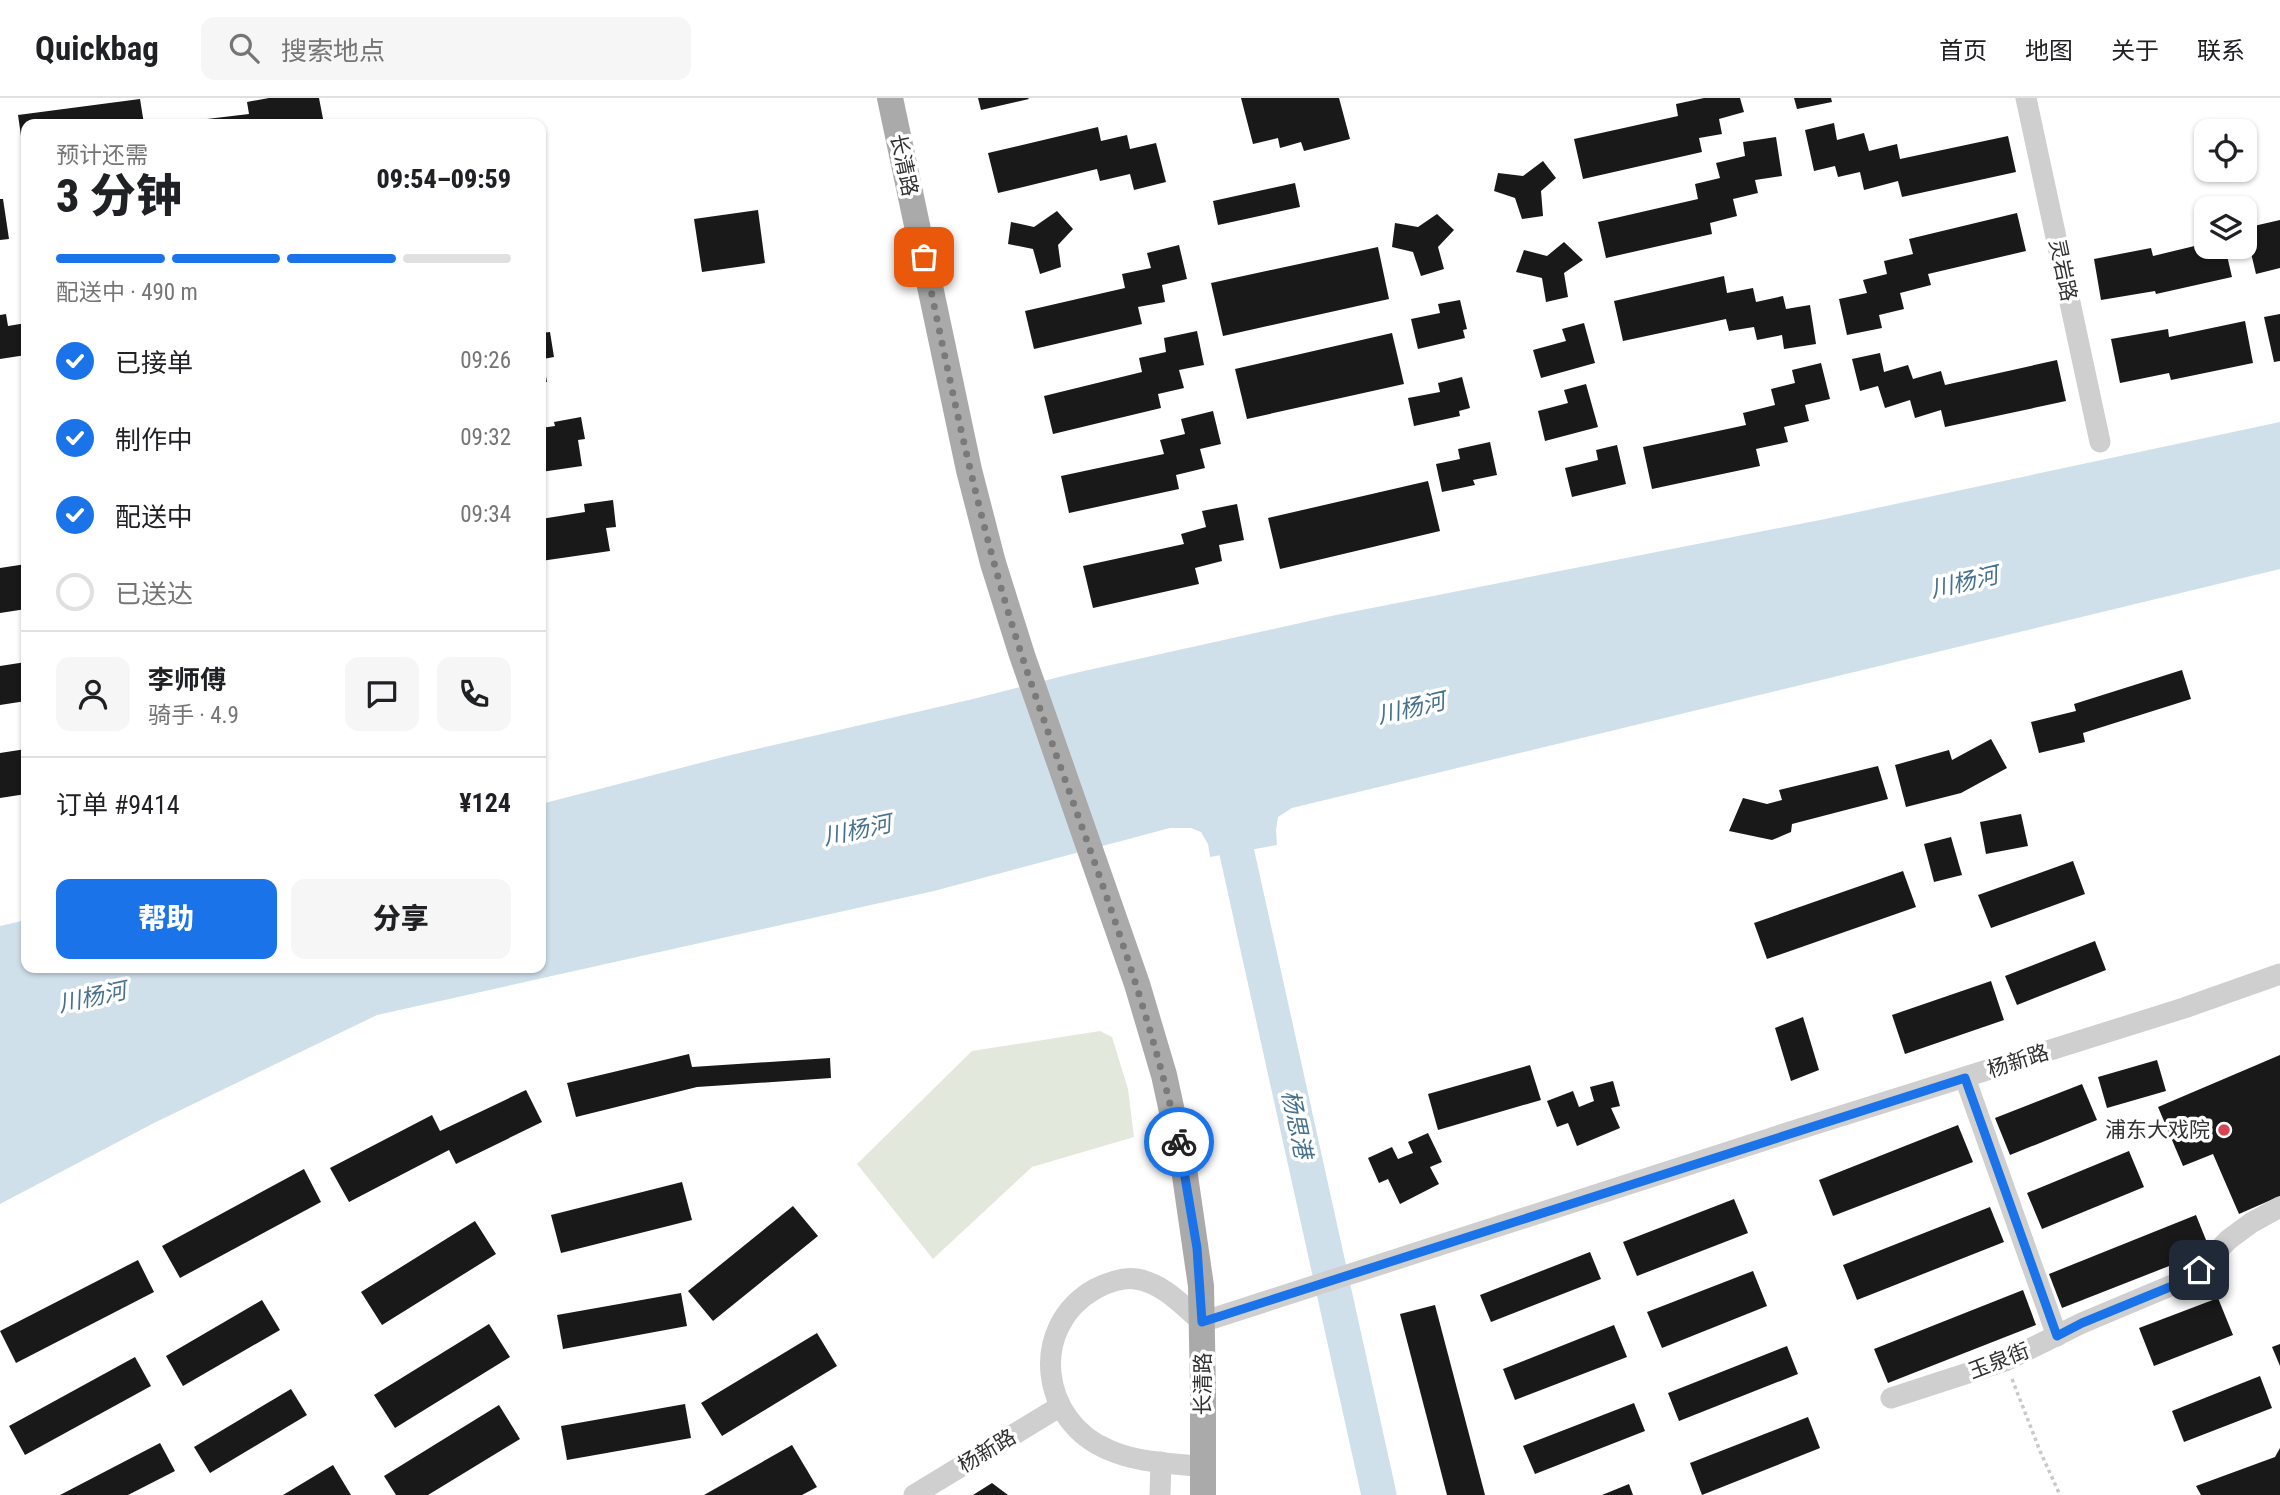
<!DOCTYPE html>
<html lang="zh">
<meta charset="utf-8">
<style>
body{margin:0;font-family:"Roboto Condensed","Noto Sans SC",sans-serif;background:#f6f6f6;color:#202124;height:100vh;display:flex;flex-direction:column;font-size:26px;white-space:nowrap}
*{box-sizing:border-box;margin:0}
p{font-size:23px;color:#757577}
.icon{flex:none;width:38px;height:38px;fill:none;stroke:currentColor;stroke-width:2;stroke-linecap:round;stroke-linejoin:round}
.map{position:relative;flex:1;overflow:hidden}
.sheet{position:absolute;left:21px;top:21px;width:525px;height:854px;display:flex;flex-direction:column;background:#fff;border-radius:14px;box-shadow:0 2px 5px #0004}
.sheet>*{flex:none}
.fabs{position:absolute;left:2194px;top:21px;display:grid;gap:14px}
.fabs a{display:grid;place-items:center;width:63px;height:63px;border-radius:14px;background:#fff;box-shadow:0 2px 5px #0004;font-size:35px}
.pin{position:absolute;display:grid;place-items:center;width:60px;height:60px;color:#fff;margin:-30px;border-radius:14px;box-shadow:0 4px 10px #0006}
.courier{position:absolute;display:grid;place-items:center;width:70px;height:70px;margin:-35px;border:5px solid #1a73e8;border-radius:50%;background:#fff;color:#222;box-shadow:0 2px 9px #0007}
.headline em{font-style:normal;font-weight:800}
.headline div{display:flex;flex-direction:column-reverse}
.headline{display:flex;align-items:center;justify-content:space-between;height:119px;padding:0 35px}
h1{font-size:46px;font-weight:800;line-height:52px}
.bar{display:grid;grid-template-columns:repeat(4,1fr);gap:10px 7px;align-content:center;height:84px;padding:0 35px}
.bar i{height:9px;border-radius:5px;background:#e0e0e0}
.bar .selected{background:#1a73e8}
.bar p{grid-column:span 4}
.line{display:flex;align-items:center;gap:18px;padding:0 35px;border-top:2px solid #e0e0e0}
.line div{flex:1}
.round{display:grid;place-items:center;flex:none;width:74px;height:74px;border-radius:14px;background:#f6f6f6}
ol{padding:0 35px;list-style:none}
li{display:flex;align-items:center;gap:21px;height:77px}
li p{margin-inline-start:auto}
li .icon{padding:7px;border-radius:50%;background:#1a73e8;color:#fff;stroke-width:4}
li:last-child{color:#757577}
li i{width:38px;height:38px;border:4px solid #e0e0e0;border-radius:50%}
.primary-button{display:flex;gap:14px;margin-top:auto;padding:14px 35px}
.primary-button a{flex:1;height:80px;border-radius:14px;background:#1a73e8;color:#fff;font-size:28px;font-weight:800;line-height:80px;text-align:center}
.primary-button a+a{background:#f6f6f6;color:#202124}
header{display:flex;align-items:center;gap:42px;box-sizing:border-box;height:98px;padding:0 35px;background:#fff;border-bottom:2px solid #e0e0e0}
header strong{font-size:33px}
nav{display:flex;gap:38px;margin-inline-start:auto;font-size:24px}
.search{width:490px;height:63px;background:#f6f6f6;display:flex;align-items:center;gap:18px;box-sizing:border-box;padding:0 24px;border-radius:14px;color:#757577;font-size:26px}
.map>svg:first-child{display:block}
.green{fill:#e2e8dc}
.water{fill:#d0e0eb}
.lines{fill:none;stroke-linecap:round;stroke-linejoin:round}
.river{stroke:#d0e0eb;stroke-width:35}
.building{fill:#191919}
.path{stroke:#c9c9c9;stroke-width:3.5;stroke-dasharray:3.5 3.5;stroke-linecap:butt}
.minor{stroke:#cfcfcf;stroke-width:21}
.major{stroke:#aaa;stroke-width:26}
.done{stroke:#7a7a7a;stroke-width:7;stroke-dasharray:0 12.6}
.route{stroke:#1a73e8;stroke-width:9}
.poi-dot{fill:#d74551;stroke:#fff;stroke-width:2.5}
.labels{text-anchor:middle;stroke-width:7;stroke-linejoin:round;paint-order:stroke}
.street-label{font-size:21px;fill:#323232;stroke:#fff}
.poi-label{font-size:21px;fill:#323232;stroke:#fff;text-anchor:end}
.water-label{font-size:23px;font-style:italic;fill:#46728e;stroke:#fff}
</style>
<header>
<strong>Quickbag</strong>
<div class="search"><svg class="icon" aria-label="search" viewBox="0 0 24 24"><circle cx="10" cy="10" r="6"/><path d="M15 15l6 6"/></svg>搜索地点</div>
<nav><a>首页</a><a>地图</a><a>关于</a><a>联系</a></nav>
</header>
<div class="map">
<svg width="2280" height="1397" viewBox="0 0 2280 1397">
<rect width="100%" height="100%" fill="#fff"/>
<polygon class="green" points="1100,933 1112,939 1128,991 1134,1039 1032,1069 933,1161 857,1066 972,953"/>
<polygon class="water" points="2280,324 2280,471 1292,710 1278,719 1276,732 1277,747 1210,759 1208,746 1201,734 1191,730 1170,730 934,793 377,917 154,1025 0,1106 0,828 26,822 26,870 541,870 541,706 731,657 973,601 1075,575 1336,517 1825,421"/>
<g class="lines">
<polyline class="river" points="1227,710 1379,1397"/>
</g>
<g class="building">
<polygon points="269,0 319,0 324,26 207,26 207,21 249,16 247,4"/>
<polygon points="978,0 1028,0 1029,1 981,12"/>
<polygon points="1241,0 1339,0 1350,41 1304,53 1301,44 1280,50 1278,40 1253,46"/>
<polygon points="1704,0 1740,0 1744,14 1719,21 1722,36 1699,40 1702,54 1583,81 1574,41 1678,18 1676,6"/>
<polygon points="1794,0 1831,0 1832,4 1797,11"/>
<polygon points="140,1 144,26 26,26 26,52 23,52 18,17"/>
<polygon points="1834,25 1837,42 1864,35 1869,53 1897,46 1900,61 2008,38 2016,74 1902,99 1898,83 1864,92 1860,74 1838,79 1835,68 1814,73 1805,32"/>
<polygon points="1098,29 1101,43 1127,37 1130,51 1156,45 1166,84 1134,92 1130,76 1100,83 1097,71 998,95 988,55"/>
<polygon points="1776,39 1782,78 1755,82 1758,95 1733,101 1737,118 1710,125 1712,136 1606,160 1598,124 1698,101 1695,86 1720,80 1716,65 1745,58 1743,44"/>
<polygon points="1543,63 1556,80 1541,93 1543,118 1522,121 1515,100 1494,93 1498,75 1523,78"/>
<polygon points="1295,85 1300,109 1218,127 1213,103"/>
<polygon points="0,101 3,101 9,141 0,142"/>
<polygon points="758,112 765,165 702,174 694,121"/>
<polygon points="1057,113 1073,131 1058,147 1061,169 1040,176 1033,151 1008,146 1011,124 1034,129"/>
<polygon points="2017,115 2026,153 1928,176 1931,187 1900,195 1904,211 1879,217 1882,230 1847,237 1839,201 1867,195 1863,182 1887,176 1884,163 1913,156 1909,141"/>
<polygon points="1437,116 1454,132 1438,149 1444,171 1421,178 1413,154 1392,149 1395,125 1418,129"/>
<polygon points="2280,122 2280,170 2256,176 2245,130"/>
<polygon points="1564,144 1583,162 1564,175 1568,199 1546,204 1542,180 1516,174 1524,152 1547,158"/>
<polygon points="2207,145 2207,149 2225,149 2232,179 2156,196 2155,193 2101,202 2094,161 2151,150 2153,158"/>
<polygon points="1179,147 1187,181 1162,187 1165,204 1138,209 1142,226 1034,251 1025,213 1125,190 1122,176 1151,170 1147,155"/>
<polygon points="1378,149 1389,201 1223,238 1211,185"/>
<polygon points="1724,178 1727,195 1753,190 1756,204 1783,198 1786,211 1810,207 1816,246 1784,251 1782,237 1757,242 1754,229 1729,233 1726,221 1623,243 1614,203"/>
<polygon points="1460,202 1467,231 1463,232 1465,240 1418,251 1411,221 1440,215 1438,206"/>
<polygon points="6,216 8,228 26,225 26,257 0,261 0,217"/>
<polygon points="2280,216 2280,263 2274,264 2264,219"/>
<polygon points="2245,223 2253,265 2171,282 2169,275 2120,285 2111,241 2168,231 2169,239"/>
<polygon points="1584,225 1595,265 1541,280 1533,252 1566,243 1562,231"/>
<polygon points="1197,233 1204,267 1179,272 1184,290 1158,296 1161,310 1053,336 1044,298 1142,274 1139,260 1166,254 1164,240"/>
<polygon points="550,234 554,259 543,261 547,284 541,285 541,235"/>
<polygon points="1392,235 1404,286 1247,321 1235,271"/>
<polygon points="1880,255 1884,274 1908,267 1913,281 1941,273 1945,287 2057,262 2066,303 1945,329 1941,312 1915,320 1910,302 1885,310 1878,288 1860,293 1852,261"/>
<polygon points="1821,265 1830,301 1805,307 1809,323 1784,329 1788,344 1756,351 1760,368 1652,391 1643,349 1746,327 1743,315 1775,307 1771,291 1795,285 1792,272"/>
<polygon points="1462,279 1470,310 1459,313 1460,318 1414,328 1408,300 1440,294 1438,285"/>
<polygon points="1586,286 1598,329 1545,343 1538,313 1568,305 1564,292"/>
<polygon points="1213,313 1221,346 1200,351 1205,370 1176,377 1179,391 1069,415 1061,378 1164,356 1160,342 1185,336 1181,321"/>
<polygon points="581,319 585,341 578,342 582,368 541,374 541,330 555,328 554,324"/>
<polygon points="1490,344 1497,377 1473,382 1475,387 1442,394 1436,366 1460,361 1458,351"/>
<polygon points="1617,347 1626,386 1572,399 1565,370 1598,362 1596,352"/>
<polygon points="1428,383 1440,433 1280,471 1268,420"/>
<polygon points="613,402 616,429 606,430 610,453 541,463 541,421 585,414 584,406"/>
<polygon points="1237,406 1244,442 1219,447 1222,463 1195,470 1199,486 1093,510 1083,468 1184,446 1181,436 1206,429 1202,413"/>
<polygon points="26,466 26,511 0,515 0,470"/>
<polygon points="26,564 26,603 0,607 0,568"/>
<polygon points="2182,572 2191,601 2083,635 2085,644 2039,655 2031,624 2076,613 2074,606"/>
<polygon points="1991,641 2007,670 1961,695 1906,709 1895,667 1949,652 1952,662"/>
<polygon points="26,651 26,696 0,700 0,655"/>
<polygon points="1878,668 1888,701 1792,726 1791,734 1772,742 1729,733 1743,700 1767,706 1782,702 1779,692"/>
<polygon points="2021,716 2028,748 1986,756 1980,724"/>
<polygon points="1951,739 1962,777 1934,784 1924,746"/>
<polygon points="2073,763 2085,796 1991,830 1978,797"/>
<polygon points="1903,773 1916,809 1767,861 1754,825"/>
<polygon points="2095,843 2106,872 2017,907 2005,878"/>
<polygon points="1991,883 2004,922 1905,956 1892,917"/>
<polygon points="1803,919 1819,972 1791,983 1775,930"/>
<polygon points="689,956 692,969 830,960 831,980 697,989 576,1019 567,985"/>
<polygon points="2280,957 2280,1098 2239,1116 2213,1056 2183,1068 2158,1009"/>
<polygon points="2157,962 2166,993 2107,1010 2098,979"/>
<polygon points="1530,967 1541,1002 1438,1032 1428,996"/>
<polygon points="1613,983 1620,1008 1611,1010 1620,1030 1577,1048 1568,1025 1557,1029 1547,1003 1573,993 1579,1009 1594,1003 1590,989"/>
<polygon points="2082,986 2097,1022 2010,1057 1995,1020"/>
<polygon points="526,992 542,1024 456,1066 449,1052 349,1104 330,1070 432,1017 440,1033"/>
<polygon points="1958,1027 1973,1064 1833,1118 1819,1082"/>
<polygon points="1428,1035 1442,1064 1430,1069 1439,1086 1400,1106 1388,1081 1379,1085 1368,1060 1392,1049 1398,1061 1413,1055 1408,1044"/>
<polygon points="2129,1053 2144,1089 2042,1131 2027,1095"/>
<polygon points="304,1071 321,1104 180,1180 162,1148"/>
<polygon points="682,1084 692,1122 561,1155 551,1117"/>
<polygon points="1734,1101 1748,1135 1637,1178 1623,1144"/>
<polygon points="793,1108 818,1138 713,1223 688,1193"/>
<polygon points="1990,1109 2004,1144 1857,1202 1843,1167"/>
<polygon points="2196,1117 2210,1152 2062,1210 2049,1176"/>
<polygon points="475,1123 496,1156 382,1227 361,1194"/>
<polygon points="1590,1154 1601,1181 1491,1224 1480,1197"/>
<polygon points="138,1162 154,1194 16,1265 0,1233"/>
<polygon points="1753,1173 1767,1208 1662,1250 1647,1214"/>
<polygon points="2023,1192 2036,1227 1888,1285 1874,1251"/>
<polygon points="681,1195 687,1228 563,1251 557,1217"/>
<polygon points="2218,1200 2233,1237 2154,1268 2139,1230"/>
<polygon points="262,1202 280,1232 183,1288 166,1258"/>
<polygon points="1435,1207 1485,1397 1447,1397 1400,1216"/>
<polygon points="489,1226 510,1259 395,1330 374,1297"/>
<polygon points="1614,1227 1627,1259 1515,1302 1503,1271"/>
<polygon points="817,1235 837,1268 722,1338 701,1305"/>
<polygon points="2280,1246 2280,1268 2272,1249"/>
<polygon points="1787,1248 1798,1276 1679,1323 1668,1295"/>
<polygon points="135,1259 151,1288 25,1357 9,1328"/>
<polygon points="2260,1278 2272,1310 2184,1344 2172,1313"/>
<polygon points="291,1291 307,1317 210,1375 194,1349"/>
<polygon points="1634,1305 1645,1333 1535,1376 1523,1348"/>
<polygon points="685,1306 691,1340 567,1362 561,1328"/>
<polygon points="499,1307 520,1341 428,1397 396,1397 384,1378"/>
<polygon points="1808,1319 1820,1350 1702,1397 1690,1365"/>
<polygon points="160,1345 175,1373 128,1397 60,1397"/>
<polygon points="792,1347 817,1389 802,1397 704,1397"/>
<polygon points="2280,1350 2280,1397 2201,1397 2196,1388 2275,1359"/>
<polygon points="333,1367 351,1397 283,1397"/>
<polygon points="992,1385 1008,1397 973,1397"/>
<polygon points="1629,1386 1633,1397 1602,1397"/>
</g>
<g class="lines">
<polyline class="path" points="2012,1281 2040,1353 2060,1397"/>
<g class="minor">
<polyline points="2026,0 2100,344"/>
<polyline points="1965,980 2057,1238"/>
<polyline points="1891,1300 2005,1263 2082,1225 2182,1183 2199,1173 2228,1142 2251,1125 2280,1109"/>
<path d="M 1203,1369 C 1172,1365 1138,1365 1109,1352 C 1040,1324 1028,1229 1095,1191 C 1106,1185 1123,1179 1136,1181 C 1163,1185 1182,1207 1202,1224 L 1790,1034 L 2184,910 L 2280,876"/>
<polyline points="914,1397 1059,1309"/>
<polyline points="1160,1397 1161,1364"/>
</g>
<polyline class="major" points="890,0 969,372 993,465 1022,557 1137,886 1164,977 1183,1064 1201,1188 1203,1294 1203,1397"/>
</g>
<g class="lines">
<path class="done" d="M 924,159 C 952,293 979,426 1021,555 C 1075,718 1142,877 1179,1044"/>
<polyline class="route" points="1179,1044 1197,1150 1202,1224 1965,980 2057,1238 2082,1225 2182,1184 2199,1172"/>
</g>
<circle class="poi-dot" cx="2224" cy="1032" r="7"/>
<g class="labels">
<g class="street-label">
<text transform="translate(904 67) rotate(78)" y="7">长清路</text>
<text transform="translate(2063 172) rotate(78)" y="7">灵岩路</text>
<text transform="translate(2018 963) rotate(-18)" y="7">杨新路</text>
<text transform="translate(1999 1263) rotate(-21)" y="7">玉泉街</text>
<text transform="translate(1203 1286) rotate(-90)" y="7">长清路</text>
<text transform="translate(987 1353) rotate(-31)" y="7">杨新路</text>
</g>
<g class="poi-label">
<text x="2210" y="1039">浦东大戏院</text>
</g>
<g class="water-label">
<text transform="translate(1964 484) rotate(-13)" y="8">川杨河</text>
<text transform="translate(1411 610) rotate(-13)" y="8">川杨河</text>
<text transform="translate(857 732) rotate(-12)" y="8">川杨河</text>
<text transform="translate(92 899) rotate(-12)" y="8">川杨河</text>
<text transform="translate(1297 1026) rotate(78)" y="8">杨思港</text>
</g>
</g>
</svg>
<div class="fabs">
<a><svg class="icon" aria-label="locate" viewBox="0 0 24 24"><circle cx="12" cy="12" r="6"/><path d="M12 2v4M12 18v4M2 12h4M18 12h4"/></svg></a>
<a><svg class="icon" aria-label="layers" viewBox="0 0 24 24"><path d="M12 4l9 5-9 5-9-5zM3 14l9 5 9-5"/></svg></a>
</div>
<div class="pin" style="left:924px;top:159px;background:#ea580c"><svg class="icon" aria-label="bag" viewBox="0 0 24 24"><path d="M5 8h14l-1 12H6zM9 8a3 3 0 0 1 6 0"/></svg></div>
<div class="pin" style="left:2199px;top:1172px;background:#1f2937"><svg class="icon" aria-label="home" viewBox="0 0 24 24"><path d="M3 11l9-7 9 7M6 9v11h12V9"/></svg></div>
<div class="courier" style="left:1179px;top:1044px"><svg class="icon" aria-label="bike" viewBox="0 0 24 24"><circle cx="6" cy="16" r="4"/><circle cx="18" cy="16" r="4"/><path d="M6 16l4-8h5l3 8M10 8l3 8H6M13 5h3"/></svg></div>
<section class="sheet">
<div class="headline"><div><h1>3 分钟</h1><p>预计还需</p></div><em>09:54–09:59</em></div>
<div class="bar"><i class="selected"></i><i class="selected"></i><i class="selected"></i><i></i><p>配送中 · 490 m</p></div>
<ol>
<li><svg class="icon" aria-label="check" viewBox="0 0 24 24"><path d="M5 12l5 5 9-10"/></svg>已接单<p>09:26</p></li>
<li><svg class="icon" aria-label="check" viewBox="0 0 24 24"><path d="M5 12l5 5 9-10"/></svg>制作中<p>09:32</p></li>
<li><svg class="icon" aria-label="check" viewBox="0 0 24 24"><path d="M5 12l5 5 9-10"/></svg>配送中<p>09:34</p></li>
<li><i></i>已送达</li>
</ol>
<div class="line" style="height:126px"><a class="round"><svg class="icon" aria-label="person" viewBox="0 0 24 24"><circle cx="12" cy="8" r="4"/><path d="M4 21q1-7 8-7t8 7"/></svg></a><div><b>李师傅</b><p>骑手 · 4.9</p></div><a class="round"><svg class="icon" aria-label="chat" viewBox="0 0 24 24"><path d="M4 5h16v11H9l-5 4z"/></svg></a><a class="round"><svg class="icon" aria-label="phone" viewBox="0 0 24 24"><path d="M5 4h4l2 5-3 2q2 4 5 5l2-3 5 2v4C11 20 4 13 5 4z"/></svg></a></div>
<div class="line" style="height:91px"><div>订单 #9414</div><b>¥124</b></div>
<div class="primary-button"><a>帮助</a><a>分享</a></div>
</section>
</div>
